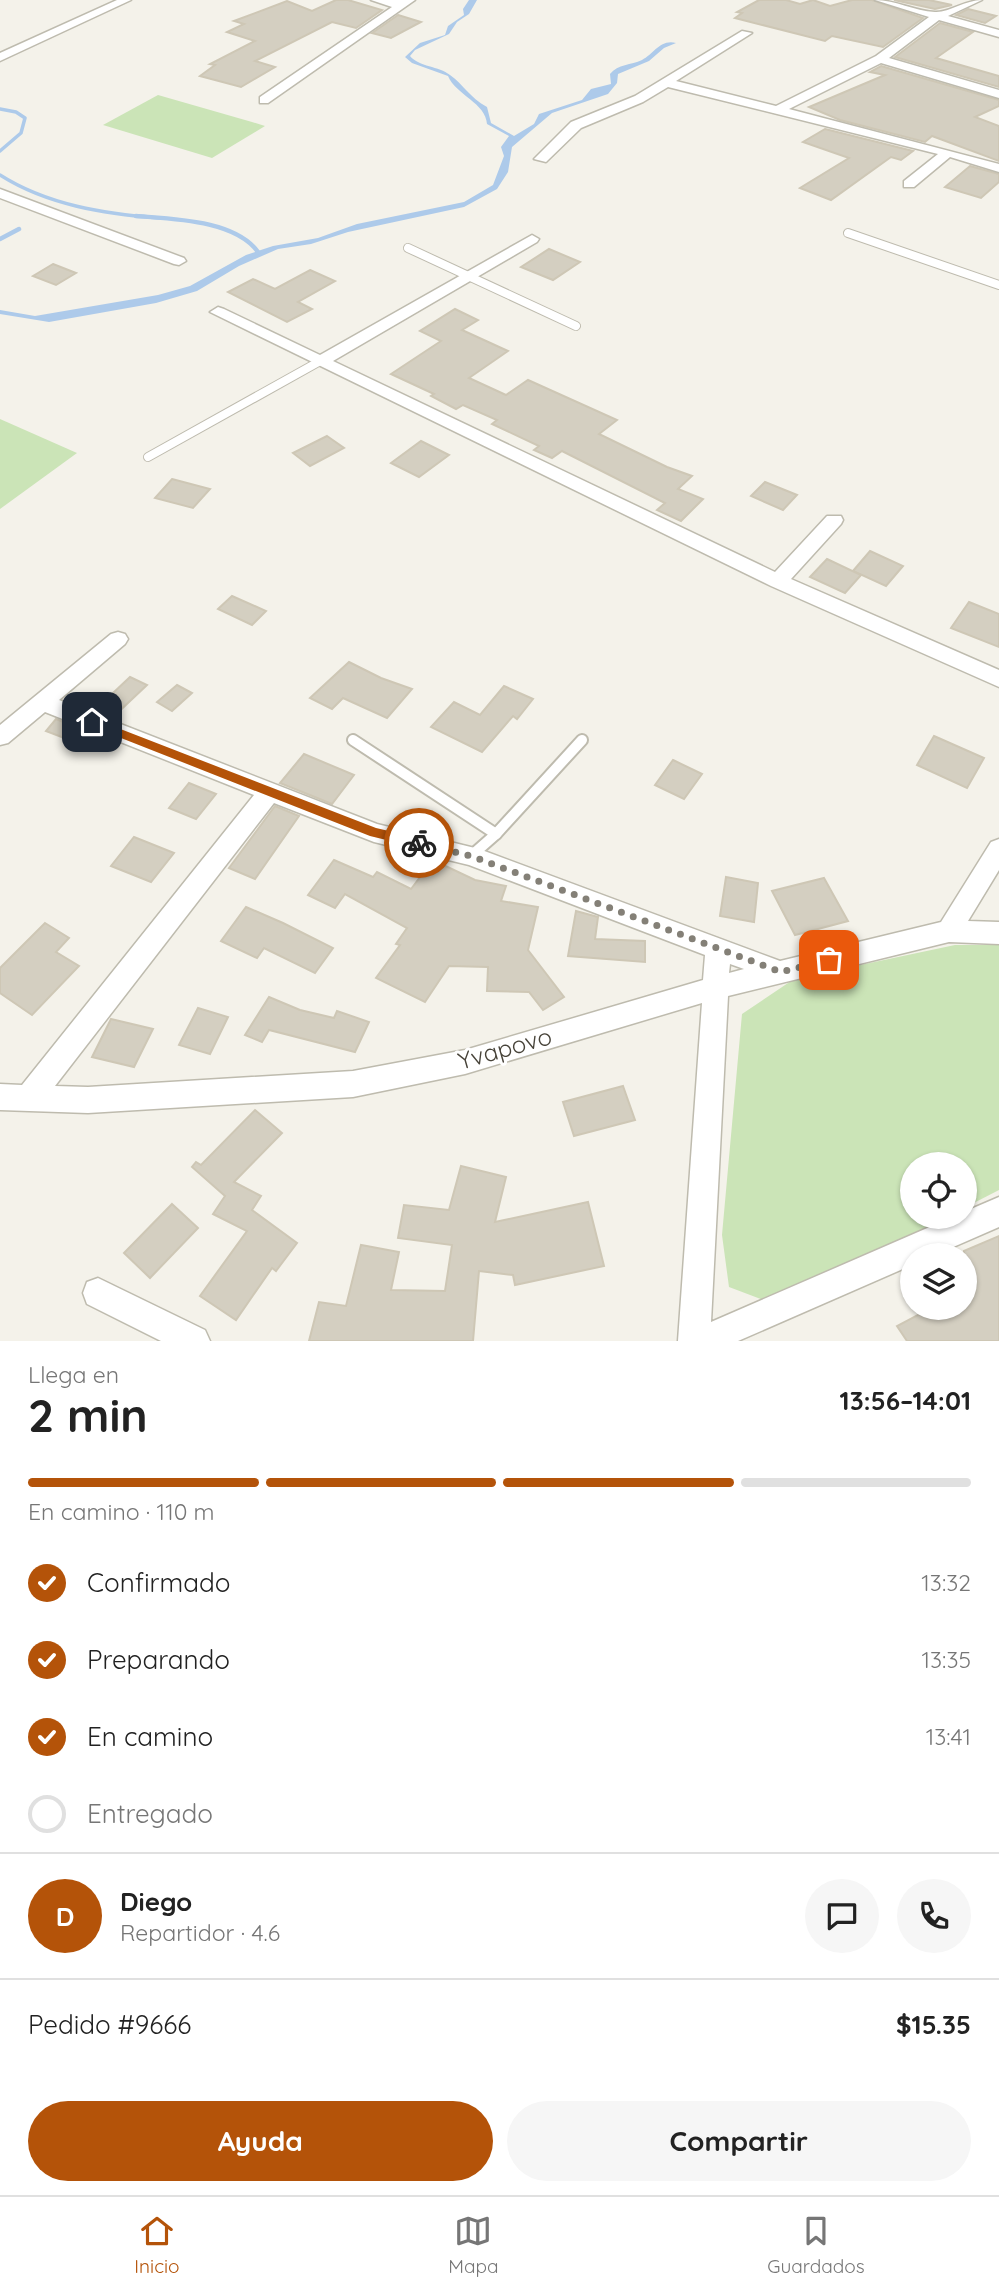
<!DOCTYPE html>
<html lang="es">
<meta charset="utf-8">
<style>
body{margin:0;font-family:Quicksand,sans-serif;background:#f6f6f6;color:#222;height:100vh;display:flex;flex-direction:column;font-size:26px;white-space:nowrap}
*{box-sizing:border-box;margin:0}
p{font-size:23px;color:#767676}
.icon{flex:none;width:38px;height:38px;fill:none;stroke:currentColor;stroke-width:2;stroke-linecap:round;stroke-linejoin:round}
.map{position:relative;height:1341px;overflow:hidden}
.side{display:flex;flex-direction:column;background:#fff;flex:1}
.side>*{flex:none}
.controls{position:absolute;left:900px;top:1152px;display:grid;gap:14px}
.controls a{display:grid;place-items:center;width:77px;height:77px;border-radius:50%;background:#fff;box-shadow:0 2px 5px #0004;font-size:35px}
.pin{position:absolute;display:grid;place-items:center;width:60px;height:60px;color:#fff;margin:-30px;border-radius:14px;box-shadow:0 4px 10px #0006}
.courier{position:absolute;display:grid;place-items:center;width:70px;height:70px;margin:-35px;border:5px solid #b45309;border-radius:50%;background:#fff;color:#222;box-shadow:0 2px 9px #0007}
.head em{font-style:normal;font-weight:700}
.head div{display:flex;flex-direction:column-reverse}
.head{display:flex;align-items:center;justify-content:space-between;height:119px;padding:0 28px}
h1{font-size:46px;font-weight:700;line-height:52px}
.bar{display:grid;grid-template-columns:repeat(4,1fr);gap:10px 7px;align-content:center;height:84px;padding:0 28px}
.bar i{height:9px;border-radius:5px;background:#e0e0e0}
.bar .current{background:#b45309}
.bar p{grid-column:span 4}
.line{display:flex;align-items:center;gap:18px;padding:0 28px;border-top:2px solid #e0e0e0}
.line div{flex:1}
.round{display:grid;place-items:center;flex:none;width:74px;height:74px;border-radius:37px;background:#f6f6f6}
ol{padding:0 28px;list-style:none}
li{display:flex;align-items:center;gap:21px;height:77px}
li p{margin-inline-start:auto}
li .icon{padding:7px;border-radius:50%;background:#b45309;color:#fff;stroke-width:4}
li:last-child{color:#767676}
li i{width:38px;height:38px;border:4px solid #e0e0e0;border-radius:50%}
.cta{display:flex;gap:14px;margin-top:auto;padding:14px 28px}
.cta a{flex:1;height:80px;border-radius:42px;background:#b45309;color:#fff;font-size:28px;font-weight:700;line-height:80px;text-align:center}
.cta a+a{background:#f6f6f6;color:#222}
.tabs{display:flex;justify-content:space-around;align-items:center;height:98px;border-top:2px solid #e0e0e0;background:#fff;font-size:19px;color:#767676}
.tabs a{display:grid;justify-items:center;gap:4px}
.tabs .current{color:#b45309}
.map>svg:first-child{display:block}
.green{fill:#cbe4b7}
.water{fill:#adcaea}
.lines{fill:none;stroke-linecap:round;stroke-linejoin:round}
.stream-far1{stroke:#adcaea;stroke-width:3.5}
.stream{stroke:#adcaea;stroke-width:4.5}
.building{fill:#d4cfc1;stroke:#cec7b5;stroke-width:2}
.service-far1-casing{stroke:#bebbae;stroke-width:10}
.service-casing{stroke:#bebbae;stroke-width:14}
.minor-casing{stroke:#bebbae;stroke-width:3}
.service-far1{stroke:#fff;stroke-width:8}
.service{stroke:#fff;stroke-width:10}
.minor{fill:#fff;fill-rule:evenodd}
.route{fill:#b45309}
.done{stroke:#848077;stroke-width:7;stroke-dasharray:0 12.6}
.labels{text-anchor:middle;stroke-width:6;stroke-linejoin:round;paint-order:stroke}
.near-street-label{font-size:24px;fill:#474339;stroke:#fff}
</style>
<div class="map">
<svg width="999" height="1341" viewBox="0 0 999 1341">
<rect width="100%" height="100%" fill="#f4f2ea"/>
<g class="green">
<polygon points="158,95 252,122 265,126 212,158 103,125"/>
<polygon points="0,419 77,453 0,509"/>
<polygon points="955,945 999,945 999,1190 964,1208 964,1164 912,1164 912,1216 949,1216 779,1306 729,1287 722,1235 742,1014 794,979"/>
</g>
<path class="water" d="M 469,0 L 477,0 L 469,14 L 457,22 L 449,34 L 415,50 L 410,56 C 419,67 439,66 450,75 C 464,85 469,97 487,107 L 491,123 L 514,136 L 534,124 L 539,114 L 582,100 L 591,89 L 611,84 L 610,74 C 618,64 631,65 642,60 C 654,54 660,39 676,43 L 664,48 L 649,61 L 618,74 L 617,83 L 608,94 L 552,113 L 512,147 L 508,172 L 497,189 L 464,207 L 348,232 L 311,244 L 278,249 L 239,266 L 197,291 L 156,303 L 49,322 L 0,314 L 0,310 L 35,316 L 158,295 L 190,286 L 246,255 L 273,246 L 318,238 L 357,224 L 464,202 L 493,185 L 504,156 L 501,147 L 509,136 L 487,124 C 486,103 456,95 448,76 L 412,63 L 405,57 L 420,43 L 445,35 L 448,26 L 464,15 L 463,9 Z"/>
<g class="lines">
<g class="stream-far1">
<polyline points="0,109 16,112 25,118 21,133 0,151"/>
<path d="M 0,175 C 47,205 105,214 159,218"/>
</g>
<g class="stream">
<path d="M 136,216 C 173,219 235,220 258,252"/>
<polyline points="0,239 19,229"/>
</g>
</g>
<g class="building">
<polygon points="336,0 348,0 382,10 356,28 332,22 255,61 275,67 241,87 200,76 215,65 210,64 255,41 227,32 244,24 234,21 287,1 312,11"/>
<polygon points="759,0 786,0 800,4 813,0 830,6 852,0 872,0 923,18 883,47 832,36 825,41 735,18 742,13 737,12"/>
<polygon points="894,0 929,0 952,5 935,9"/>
<polygon points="968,9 996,16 985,23 956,15"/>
<polygon points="398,15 421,22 391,38 372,33"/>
<polygon points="940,23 973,32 936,58 999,76 999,87 895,57"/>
<polygon points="881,66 999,100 999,106 975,117 999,126 999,161 932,136 925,142 840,120 809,107 885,75 870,72"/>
<polygon points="825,129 913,151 901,160 891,157 831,200 800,188 849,158 803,142"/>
<polygon points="970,166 999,174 999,182 981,198 945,187"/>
<polygon points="549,249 580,262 553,280 521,267"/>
<polygon points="53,264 76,273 56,285 33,276"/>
<polygon points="310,270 335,281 298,302 312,309 287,322 228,292 253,279 275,289"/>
<polygon points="455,309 478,320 462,330 508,351 469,378 506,395 528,380 617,420 599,434 667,467 692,476 678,489 703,499 681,521 657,510 665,503 562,451 552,458 534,450 539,446 492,424 497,420 463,405 456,409 431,396 434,394 391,374 441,341 420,331"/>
<polygon points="327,436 344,448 310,466 293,453"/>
<polygon points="421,441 449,455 419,477 391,463"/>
<polygon points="172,479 210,489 193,508 155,498"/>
<polygon points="765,482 797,495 783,510 751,496"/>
<polygon points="870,551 903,566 886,586 853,571"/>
<polygon points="827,559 861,575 845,593 810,577"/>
<polygon points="232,596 266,611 252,625 218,609"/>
<polygon points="969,602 999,614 999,647 951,628"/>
<polygon points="349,662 381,678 412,689 387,718 343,698 332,709 310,698"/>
<polygon points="130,677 147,685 112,718 94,711"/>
<polygon points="177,685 192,693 172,711 157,702"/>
<polygon points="504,686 533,699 517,719 513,716 482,752 431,727 454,702 480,715"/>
<polygon points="56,719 98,736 88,747 46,731"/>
<polygon points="934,736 984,758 967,788 917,765"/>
<polygon points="304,754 354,775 332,804 280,783"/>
<polygon points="673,760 702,774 684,799 655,785"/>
<polygon points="189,783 216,794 196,819 169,808"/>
<polygon points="275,806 299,816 255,879 229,868"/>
<polygon points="134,837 174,853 151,882 111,866"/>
<polygon points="334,860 373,877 377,872 411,889 433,860 475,880 506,886 501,901 538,907 528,950 564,997 543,1010 529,992 487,991 488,967 449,966 425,1002 376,978 400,945 396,944 407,928 345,894 335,908 308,895"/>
<polygon points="726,877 758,883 754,922 720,916"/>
<polygon points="824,878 848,921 795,935 772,891"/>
<polygon points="246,907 283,923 333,948 315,973 264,948 257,958 221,941"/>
<polygon points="576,911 598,917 595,939 645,941 645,962 568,956"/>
<polygon points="45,923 69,938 56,952 79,966 32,1015 0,993 0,968"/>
<polygon points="269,997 300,1010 334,1018 337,1011 369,1022 355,1052 269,1030 262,1042 245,1035"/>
<polygon points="198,1008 228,1017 210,1054 179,1045"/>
<polygon points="111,1019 153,1029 134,1067 92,1057"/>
<polygon points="623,1086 635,1120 574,1136 563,1102"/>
<polygon points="255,1110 282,1133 234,1182 261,1196 252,1210 297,1243 276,1271 272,1268 236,1320 200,1296 247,1231 213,1214 225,1196 192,1167 196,1162 201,1165"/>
<polygon points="461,1166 506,1177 495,1222 588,1202 604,1266 515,1285 513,1275 479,1271 473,1341 309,1341 319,1302 346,1306 361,1245 399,1252 391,1290 445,1291 452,1245 398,1238 404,1205 449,1210"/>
<polygon points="172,1204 198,1228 150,1278 124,1253"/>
<polygon points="999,1236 999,1341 907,1341 897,1326 933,1307 964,1307 964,1251"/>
</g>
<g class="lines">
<defs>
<g id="service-far1">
<polyline points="848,233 999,285"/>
<polyline points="408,248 576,326"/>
<polyline points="148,457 322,360"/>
</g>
<g id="service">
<polyline points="353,740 496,834"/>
<polyline points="471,856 496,834 582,740"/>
</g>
<g id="minor">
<polygon points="117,0 131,0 0,61 0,53"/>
<polygon points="371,0 415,0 268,103 260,103 260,97 392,7"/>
<path d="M 875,0 C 896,0 914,11 935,12 C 948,13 965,0 982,0 L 948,16 L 999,30 L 999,37 L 939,20 L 889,58 L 999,90 L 999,98 L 881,63 L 789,109 L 999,164 L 999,172 L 950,157 L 914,187 L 904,187 L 904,181 L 938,154 L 668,87 L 643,102 L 581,128 L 546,162 L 534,159 L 571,122 L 635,96 L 742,31 L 752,33 L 676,81 L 776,106 L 876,56 L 929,17 Z"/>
<polygon points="0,189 184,258 186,261 179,265 174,264 0,198"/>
<polygon points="532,235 539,239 537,242 333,361 775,572 827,516 841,516 843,520 841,524 791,579 999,670 999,687 771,586 210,312 218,307 224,309 320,355"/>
<path d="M 118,632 L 125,634 L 128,639 L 125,644 L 59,700 L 377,824 L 479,849 L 780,961 L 941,922 L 991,842 L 999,839 L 999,870 L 968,921 L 999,922 L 999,944 L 949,942 L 728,996 L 711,1322 L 955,1216 L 964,1216 L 964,1212 L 999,1197 L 999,1227 L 935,1255 L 912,1255 L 912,1265 L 738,1341 L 678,1341 L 702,1003 L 465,1074 L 353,1097 L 88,1113 L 0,1110 L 0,1084 L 22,1085 L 254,795 L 45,712 L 8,743 L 0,745 L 0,725 L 111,634 ZM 274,803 L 374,842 L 469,865 L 705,955 L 703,980 L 465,1050 L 353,1071 L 88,1087 L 55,1086 ZM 730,964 L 744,969 L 729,973 Z"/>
<polygon points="98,1278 205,1330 210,1341 161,1341 87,1304 83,1293 87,1282"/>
</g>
</defs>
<use href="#service-far1" class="service-far1-casing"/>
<use href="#service" class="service-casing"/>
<use href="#minor" class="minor-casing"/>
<use href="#service-far1" class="service-far1"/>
<use href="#service" class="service"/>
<use href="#minor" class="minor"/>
</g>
<polygon class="route" points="92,718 376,828 419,838 426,843 419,848 370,836 88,725 88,719"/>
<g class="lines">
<polyline class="done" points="419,843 471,856 781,972 829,960"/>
</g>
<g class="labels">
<g class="near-street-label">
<text transform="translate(505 1049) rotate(-16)" y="8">Yvapovo</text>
</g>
</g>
</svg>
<div class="controls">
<a><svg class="icon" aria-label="locate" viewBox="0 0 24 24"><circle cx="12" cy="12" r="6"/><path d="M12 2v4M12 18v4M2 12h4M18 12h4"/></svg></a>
<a><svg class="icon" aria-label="layers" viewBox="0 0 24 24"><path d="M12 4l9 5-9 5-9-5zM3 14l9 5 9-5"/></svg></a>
</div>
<div class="pin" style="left:829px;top:960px;background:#ea580c"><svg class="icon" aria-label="bag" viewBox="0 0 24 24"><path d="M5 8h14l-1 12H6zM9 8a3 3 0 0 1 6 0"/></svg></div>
<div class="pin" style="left:92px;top:722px;background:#1f2937"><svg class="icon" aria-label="home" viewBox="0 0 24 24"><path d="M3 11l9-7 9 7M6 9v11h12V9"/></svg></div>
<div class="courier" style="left:419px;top:843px"><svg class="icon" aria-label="bike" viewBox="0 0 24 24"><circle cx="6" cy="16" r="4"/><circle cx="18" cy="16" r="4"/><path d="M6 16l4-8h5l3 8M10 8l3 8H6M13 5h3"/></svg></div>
</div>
<section class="side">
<div class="head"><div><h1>2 min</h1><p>Llega en</p></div><em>13:56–14:01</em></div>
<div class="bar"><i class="current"></i><i class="current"></i><i class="current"></i><i></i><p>En camino · 110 m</p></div>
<ol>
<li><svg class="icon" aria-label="check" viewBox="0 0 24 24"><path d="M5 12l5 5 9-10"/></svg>Confirmado<p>13:32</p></li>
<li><svg class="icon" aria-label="check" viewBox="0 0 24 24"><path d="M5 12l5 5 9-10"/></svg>Preparando<p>13:35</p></li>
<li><svg class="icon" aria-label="check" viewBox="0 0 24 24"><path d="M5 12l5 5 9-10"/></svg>En camino<p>13:41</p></li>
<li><i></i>Entregado</li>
</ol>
<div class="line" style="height:126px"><b class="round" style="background:#b45309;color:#fff">D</b><div><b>Diego</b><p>Repartidor · 4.6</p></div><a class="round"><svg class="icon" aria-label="chat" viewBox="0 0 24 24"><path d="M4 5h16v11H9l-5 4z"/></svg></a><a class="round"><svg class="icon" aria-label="phone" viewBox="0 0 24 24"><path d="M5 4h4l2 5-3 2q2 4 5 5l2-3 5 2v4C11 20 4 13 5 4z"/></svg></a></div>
<div class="line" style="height:91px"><div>Pedido #9666</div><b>$15.35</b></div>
<div class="cta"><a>Ayuda</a><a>Compartir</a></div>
</section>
<nav class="tabs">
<a class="current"><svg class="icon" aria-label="home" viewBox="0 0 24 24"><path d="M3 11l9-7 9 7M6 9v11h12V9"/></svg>Inicio</a>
<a><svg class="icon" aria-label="map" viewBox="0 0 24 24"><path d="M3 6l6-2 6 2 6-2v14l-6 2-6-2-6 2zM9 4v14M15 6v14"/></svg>Mapa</a>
<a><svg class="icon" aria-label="saved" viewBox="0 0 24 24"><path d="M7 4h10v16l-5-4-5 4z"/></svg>Guardados</a>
</nav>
